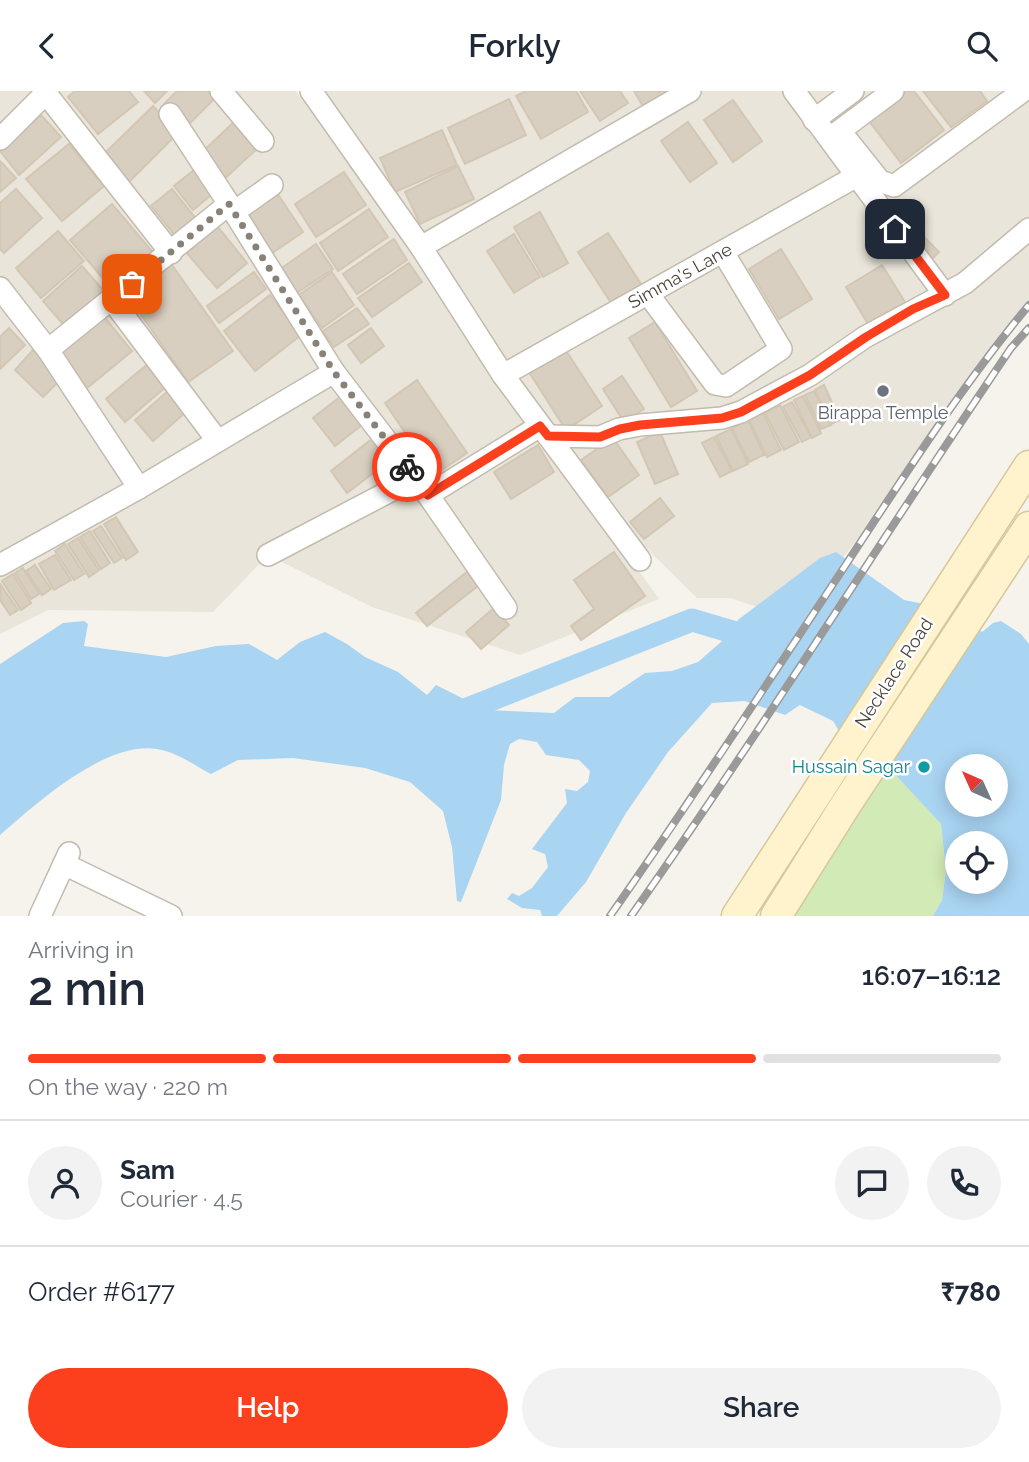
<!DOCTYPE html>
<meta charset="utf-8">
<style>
body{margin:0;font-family:Raleway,sans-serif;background:#f2f2f3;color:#1f2937;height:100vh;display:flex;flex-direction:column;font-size:26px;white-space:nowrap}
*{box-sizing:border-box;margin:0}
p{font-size:23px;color:#747a83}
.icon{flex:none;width:38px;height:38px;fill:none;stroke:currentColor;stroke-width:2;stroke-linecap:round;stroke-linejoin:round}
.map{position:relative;height:825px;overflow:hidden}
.details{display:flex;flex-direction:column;background:#fff;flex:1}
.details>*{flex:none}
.needle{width:46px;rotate:315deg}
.fabs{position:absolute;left:945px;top:663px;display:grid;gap:14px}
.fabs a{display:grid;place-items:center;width:63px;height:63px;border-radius:50%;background:#fff;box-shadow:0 4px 18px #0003;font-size:35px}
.pin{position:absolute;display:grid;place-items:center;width:60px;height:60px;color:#fff;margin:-30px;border-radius:14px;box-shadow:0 4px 10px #0006}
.courier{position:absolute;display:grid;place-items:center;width:70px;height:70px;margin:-35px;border:5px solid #fc3f1d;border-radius:50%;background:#fff;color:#222;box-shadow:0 2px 9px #0007}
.summary em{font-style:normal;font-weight:600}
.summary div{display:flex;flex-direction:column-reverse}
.summary{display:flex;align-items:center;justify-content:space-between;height:119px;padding:0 28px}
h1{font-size:46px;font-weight:600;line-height:52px}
.bar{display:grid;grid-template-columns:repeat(4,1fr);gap:10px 7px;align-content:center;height:84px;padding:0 28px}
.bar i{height:9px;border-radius:5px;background:#e0e1e3}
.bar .on{background:#fc3f1d}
.bar p{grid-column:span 4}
.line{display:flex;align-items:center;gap:18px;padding:0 28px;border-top:2px solid #e0e1e3}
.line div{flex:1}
.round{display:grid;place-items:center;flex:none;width:74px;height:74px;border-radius:37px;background:#f2f2f3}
.button{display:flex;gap:14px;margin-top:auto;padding:14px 28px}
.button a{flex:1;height:80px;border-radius:42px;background:#fc3f1d;color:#fff;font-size:28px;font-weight:600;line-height:80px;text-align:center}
.button a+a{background:#f2f2f3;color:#1f2937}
header{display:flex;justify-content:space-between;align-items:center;height:91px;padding:0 28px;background:#fff;font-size:32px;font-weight:600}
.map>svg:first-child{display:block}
.residential{fill:#eae5da}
.green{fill:#d2eab5}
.water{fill:#a9d4f2;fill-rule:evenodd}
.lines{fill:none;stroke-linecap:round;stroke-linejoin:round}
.canal{stroke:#a9d4f2;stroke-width:23}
.building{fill:#d8cfc1;stroke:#d3c7b4;stroke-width:2}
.street-casing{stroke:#c2bbae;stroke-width:24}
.secondary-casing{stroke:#d6c79b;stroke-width:33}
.street{stroke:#fff;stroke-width:21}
.secondary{stroke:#fff3cd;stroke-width:30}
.rail-casing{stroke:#9a9a9a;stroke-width:8}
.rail{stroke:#fff;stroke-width:5;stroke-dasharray:16;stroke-linecap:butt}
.done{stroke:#878178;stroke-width:7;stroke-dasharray:0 12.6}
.route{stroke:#fc3f1d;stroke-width:9}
.worship-dot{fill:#6b7280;stroke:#fff;stroke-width:2.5}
.culture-dot{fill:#0f9aa8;stroke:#fff;stroke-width:2.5}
.labels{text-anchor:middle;stroke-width:5;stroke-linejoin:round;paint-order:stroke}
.street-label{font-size:18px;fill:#4b4439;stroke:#fff}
.worship-label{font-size:18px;fill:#5b616d;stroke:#fff}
.culture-label{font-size:18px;fill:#0d838f;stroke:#fff;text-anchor:end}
</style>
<header><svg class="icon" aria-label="back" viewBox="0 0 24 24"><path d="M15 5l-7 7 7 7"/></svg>Forkly<svg class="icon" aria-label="search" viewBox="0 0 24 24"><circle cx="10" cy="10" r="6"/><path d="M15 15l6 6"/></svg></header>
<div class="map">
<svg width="1029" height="825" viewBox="0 0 1029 825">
<rect width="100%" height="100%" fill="#f6f3ec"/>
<g class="residential">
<polygon points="0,0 296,0 659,508 520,564 372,516 268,464 213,521 48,519 0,543"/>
<polygon points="315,0 1029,0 1029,217 1001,248 887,412 793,528 730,507 697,507 625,436 570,365"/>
</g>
<polygon class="green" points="889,677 941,733 946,780 942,809 933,825 792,825"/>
<path class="water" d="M 836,461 L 904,509 L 959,520 L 982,541 L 993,532 L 1001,530 L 1021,543 L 1029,553 L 1029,825 L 933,825 L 942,809 L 946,780 L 941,733 L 889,677 L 832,651 L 839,640 L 833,630 L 800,614 L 785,624 L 745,610 L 712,612 L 668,661 L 626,722 L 586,791 L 557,825 L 542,825 L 540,819 L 522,817 L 507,808 L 512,802 L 519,805 L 532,797 L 548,776 L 545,763 L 532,758 L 567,712 L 565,698 L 577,700 L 588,691 L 590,680 L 579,669 L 546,664 L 537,651 L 519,648 L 510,653 L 504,674 L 501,709 L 461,811 L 457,810 L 452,756 L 443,720 L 410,691 L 365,677 L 293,667 L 238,669 L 211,683 C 194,674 176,661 157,658 C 105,650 37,712 0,744 L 0,573 L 63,532 L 84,530 L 88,533 L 84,555 L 166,566 L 216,555 L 249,553 L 277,569 L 300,551 L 325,541 L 347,553 L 365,566 L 398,581 L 427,604 L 436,594 L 486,619 L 554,622 L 575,606 L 609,606 L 645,582 L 672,580 L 698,571 L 721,551 L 739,528 L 820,467 ZM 957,676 L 996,676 L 996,714 L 957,714 ZM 957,752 L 996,752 L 996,791 L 957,791 Z"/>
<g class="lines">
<polyline class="canal" points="450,625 692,529 736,542 759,541"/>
</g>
<g class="building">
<polygon points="75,0 129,0 138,11 98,43 68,6"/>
<polygon points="144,0 167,0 155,12"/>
<polygon points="177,0 208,0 215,7 186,36 164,13"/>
<polygon points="526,0 576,0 588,21 541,48 516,5"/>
<polygon points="580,0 620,0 628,12 600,30"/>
<polygon points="634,0 673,0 647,22"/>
<polygon points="900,0 914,0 944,39 901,72 866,26"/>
<polygon points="923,0 980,0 987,10 951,36"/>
<polygon points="509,8 526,44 465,73 448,37"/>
<polygon points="733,9 762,50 733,71 704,29"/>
<polygon points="153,15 178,42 126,94 104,63"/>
<polygon points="41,24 61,46 19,84 0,60"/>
<polygon points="235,30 259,56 222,90 198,65"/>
<polygon points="688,31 717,72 690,91 661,50"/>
<polygon points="442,39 457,74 395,101 380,67"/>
<polygon points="69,53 104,95 62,130 26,88"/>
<polygon points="0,70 16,87 0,101"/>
<polygon points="199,75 218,98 193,119 174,95"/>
<polygon points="458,75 474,108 420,133 405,101"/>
<polygon points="344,81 366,114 316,146 295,113"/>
<polygon points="16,98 42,127 4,162 0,158 0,112"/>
<polygon points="172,98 198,130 177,147 151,115"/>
<polygon points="277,102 303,141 265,167 239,128"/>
<polygon points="112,113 156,165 114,200 70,149"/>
<polygon points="369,118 388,146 338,180 320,152"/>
<polygon points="540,121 568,172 543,186 514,136"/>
<polygon points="217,135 247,172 217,197 186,161"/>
<polygon points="58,140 84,170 41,207 16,177"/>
<polygon points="919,141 939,161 929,171 909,151"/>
<polygon points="608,142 643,196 613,215 578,161"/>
<polygon points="514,143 540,186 514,202 487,160"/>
<polygon points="394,148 407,169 357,203 343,183"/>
<polygon points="316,153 333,178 295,203 279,179"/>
<polygon points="781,158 812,208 779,228 749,178"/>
<polygon points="409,172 422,191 372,226 358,207"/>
<polygon points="172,174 233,260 188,291 128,205"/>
<polygon points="882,174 908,216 871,238 846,196"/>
<polygon points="82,175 109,206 69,240 43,210"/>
<polygon points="254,181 266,198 219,232 207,215"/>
<polygon points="332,181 354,214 322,237 299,204"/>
<polygon points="270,204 301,244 255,280 224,240"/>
<polygon points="357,217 369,233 334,256 323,240"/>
<polygon points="101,222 132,260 87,297 56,259"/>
<polygon points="655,231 697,300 671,316 629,247"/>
<polygon points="9,237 25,254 0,278 0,246"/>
<polygon points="371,237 384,255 361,272 348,254"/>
<polygon points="565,258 602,315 566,339 529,281"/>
<polygon points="33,259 62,287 43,306 15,279"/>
<polygon points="149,272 168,294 125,331 106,308"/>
<polygon points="622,285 644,318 624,331 603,298"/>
<polygon points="417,289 467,362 434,384 385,312"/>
<polygon points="824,294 840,329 831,333 815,299"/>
<polygon points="168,300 186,321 153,350 135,329"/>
<polygon points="814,300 831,334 821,338 805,304"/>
<polygon points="341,305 363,333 335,355 313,327"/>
<polygon points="803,305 821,342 812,347 794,309"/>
<polygon points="792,311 811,346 802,351 783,316"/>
<polygon points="780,314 799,351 784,359 765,322"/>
<polygon points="763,322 781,359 767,366 749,329"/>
<polygon points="748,329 764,364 749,371 732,337"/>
<polygon points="731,338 748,373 733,380 716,345"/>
<polygon points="660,341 678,383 655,393 637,351"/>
<polygon points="377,344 394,366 347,402 331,380"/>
<polygon points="714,346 732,380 720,386 702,352"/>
<polygon points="613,347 639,384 608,406 581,369"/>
<polygon points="538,354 554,381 511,408 494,381"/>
<polygon points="660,407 674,425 644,448 630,431"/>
<polygon points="116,426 138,461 126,469 104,433"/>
<polygon points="101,435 122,467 114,472 93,440"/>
<polygon points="90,440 110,472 101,478 80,446"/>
<polygon points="78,447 99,479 89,486 68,453"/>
<polygon points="65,453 84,483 74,489 55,460"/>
<polygon points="614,461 645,505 581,549 571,535 594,518 574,489"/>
<polygon points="55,464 71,489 54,499 39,473"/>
<polygon points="35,474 51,498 42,504 26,480"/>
<polygon points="23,477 39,503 31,508 15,482"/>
<polygon points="468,480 479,494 427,535 416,522"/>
<polygon points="13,483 31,512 21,519 2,490"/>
<polygon points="1,494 18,519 10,524 0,509"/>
<polygon points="494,517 509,534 481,558 466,541"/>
</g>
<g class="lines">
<defs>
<g id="street">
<polyline points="44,0 171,162"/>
<polyline points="221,0 263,50"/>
<polyline points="311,0 421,156 503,284 640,469"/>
<polyline points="794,0 945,204"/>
<polyline points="170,23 229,113 334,281 428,404 506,517"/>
<polyline points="814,29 853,0"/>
<polyline points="840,40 880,90 894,95 1023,0"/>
<polyline points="830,47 893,0"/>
<polyline points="0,48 48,0"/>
<polyline points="234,121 272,94"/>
<polyline points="421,156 690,0"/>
<polyline points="0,197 48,259 139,397"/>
<polyline points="648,203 715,293 726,295 781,258 723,161"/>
<polyline points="112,209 217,349"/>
<polyline points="48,259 229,113"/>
<polyline points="503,284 855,86"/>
<polyline points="548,345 600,346 619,338 640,334 722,327 741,321 810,284 865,246 965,192 1029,138"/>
<polyline points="428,404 540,335"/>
<polyline points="268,464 415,387"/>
<polyline points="0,474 139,397 334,281"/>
<polyline points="64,773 171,825"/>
<polyline points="40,825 69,762"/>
</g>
<g id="secondary">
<polyline points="737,825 1029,375"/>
<polyline points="776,825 845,715 1029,436"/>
</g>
</defs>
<use href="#street" class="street-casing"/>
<use href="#secondary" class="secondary-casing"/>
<use href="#street" class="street"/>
<use href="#secondary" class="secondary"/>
<defs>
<g id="rail">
<path d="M 610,825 C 690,711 766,594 843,478 C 902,388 961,296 1029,214"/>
<path d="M 631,825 C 762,639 883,446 1011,257 L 1029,237"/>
</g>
</defs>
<use href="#rail" class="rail-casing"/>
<use href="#rail" class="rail"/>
</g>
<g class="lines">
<polyline class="done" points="132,193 229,113 334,281 407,376"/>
<polyline class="route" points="407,376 428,404 540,335 548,345 600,346 620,338 640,334 722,327 741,321 810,284 866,246 913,218 945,204 895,138"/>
</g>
<circle class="worship-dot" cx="883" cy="300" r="7"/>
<circle class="culture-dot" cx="924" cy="676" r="7"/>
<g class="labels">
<g class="street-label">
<text transform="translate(680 185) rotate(-29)" y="6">Simma's Lane</text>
<text transform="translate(894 582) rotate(-57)" y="6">Necklace Road</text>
</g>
<g class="worship-label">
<text x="883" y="328">Birappa Temple</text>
</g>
<g class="culture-label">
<text x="910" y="682">Hussain Sagar</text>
</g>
</g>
</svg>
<div class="fabs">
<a><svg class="needle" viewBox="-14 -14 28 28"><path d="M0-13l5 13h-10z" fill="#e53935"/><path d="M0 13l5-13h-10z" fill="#747a83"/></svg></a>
<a><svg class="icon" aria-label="locate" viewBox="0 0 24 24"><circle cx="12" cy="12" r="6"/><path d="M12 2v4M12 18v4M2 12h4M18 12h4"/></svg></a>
</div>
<div class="pin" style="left:132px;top:193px;background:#ea580c"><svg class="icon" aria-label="bag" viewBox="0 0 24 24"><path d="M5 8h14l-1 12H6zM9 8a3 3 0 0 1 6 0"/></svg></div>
<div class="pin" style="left:895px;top:138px;background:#1f2937"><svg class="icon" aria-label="home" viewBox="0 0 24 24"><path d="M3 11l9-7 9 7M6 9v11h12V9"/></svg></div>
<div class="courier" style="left:407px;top:376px"><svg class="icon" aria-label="bike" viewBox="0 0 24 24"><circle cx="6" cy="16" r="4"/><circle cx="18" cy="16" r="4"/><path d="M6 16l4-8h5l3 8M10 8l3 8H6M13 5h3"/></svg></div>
</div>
<section class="details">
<div class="summary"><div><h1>2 min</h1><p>Arriving in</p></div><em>16:07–16:12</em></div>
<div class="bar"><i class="on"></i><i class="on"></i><i class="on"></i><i></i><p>On the way · 220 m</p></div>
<div class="line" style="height:126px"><a class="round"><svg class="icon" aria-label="person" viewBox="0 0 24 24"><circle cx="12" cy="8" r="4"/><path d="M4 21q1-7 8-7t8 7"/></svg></a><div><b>Sam</b><p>Courier · 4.5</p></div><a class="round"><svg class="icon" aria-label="chat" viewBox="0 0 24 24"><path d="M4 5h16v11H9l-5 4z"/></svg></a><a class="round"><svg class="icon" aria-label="phone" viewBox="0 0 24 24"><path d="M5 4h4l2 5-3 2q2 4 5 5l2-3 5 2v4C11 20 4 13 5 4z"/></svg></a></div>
<div class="line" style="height:91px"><div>Order #6177</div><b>₹780</b></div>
<div class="button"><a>Help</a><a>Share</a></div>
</section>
